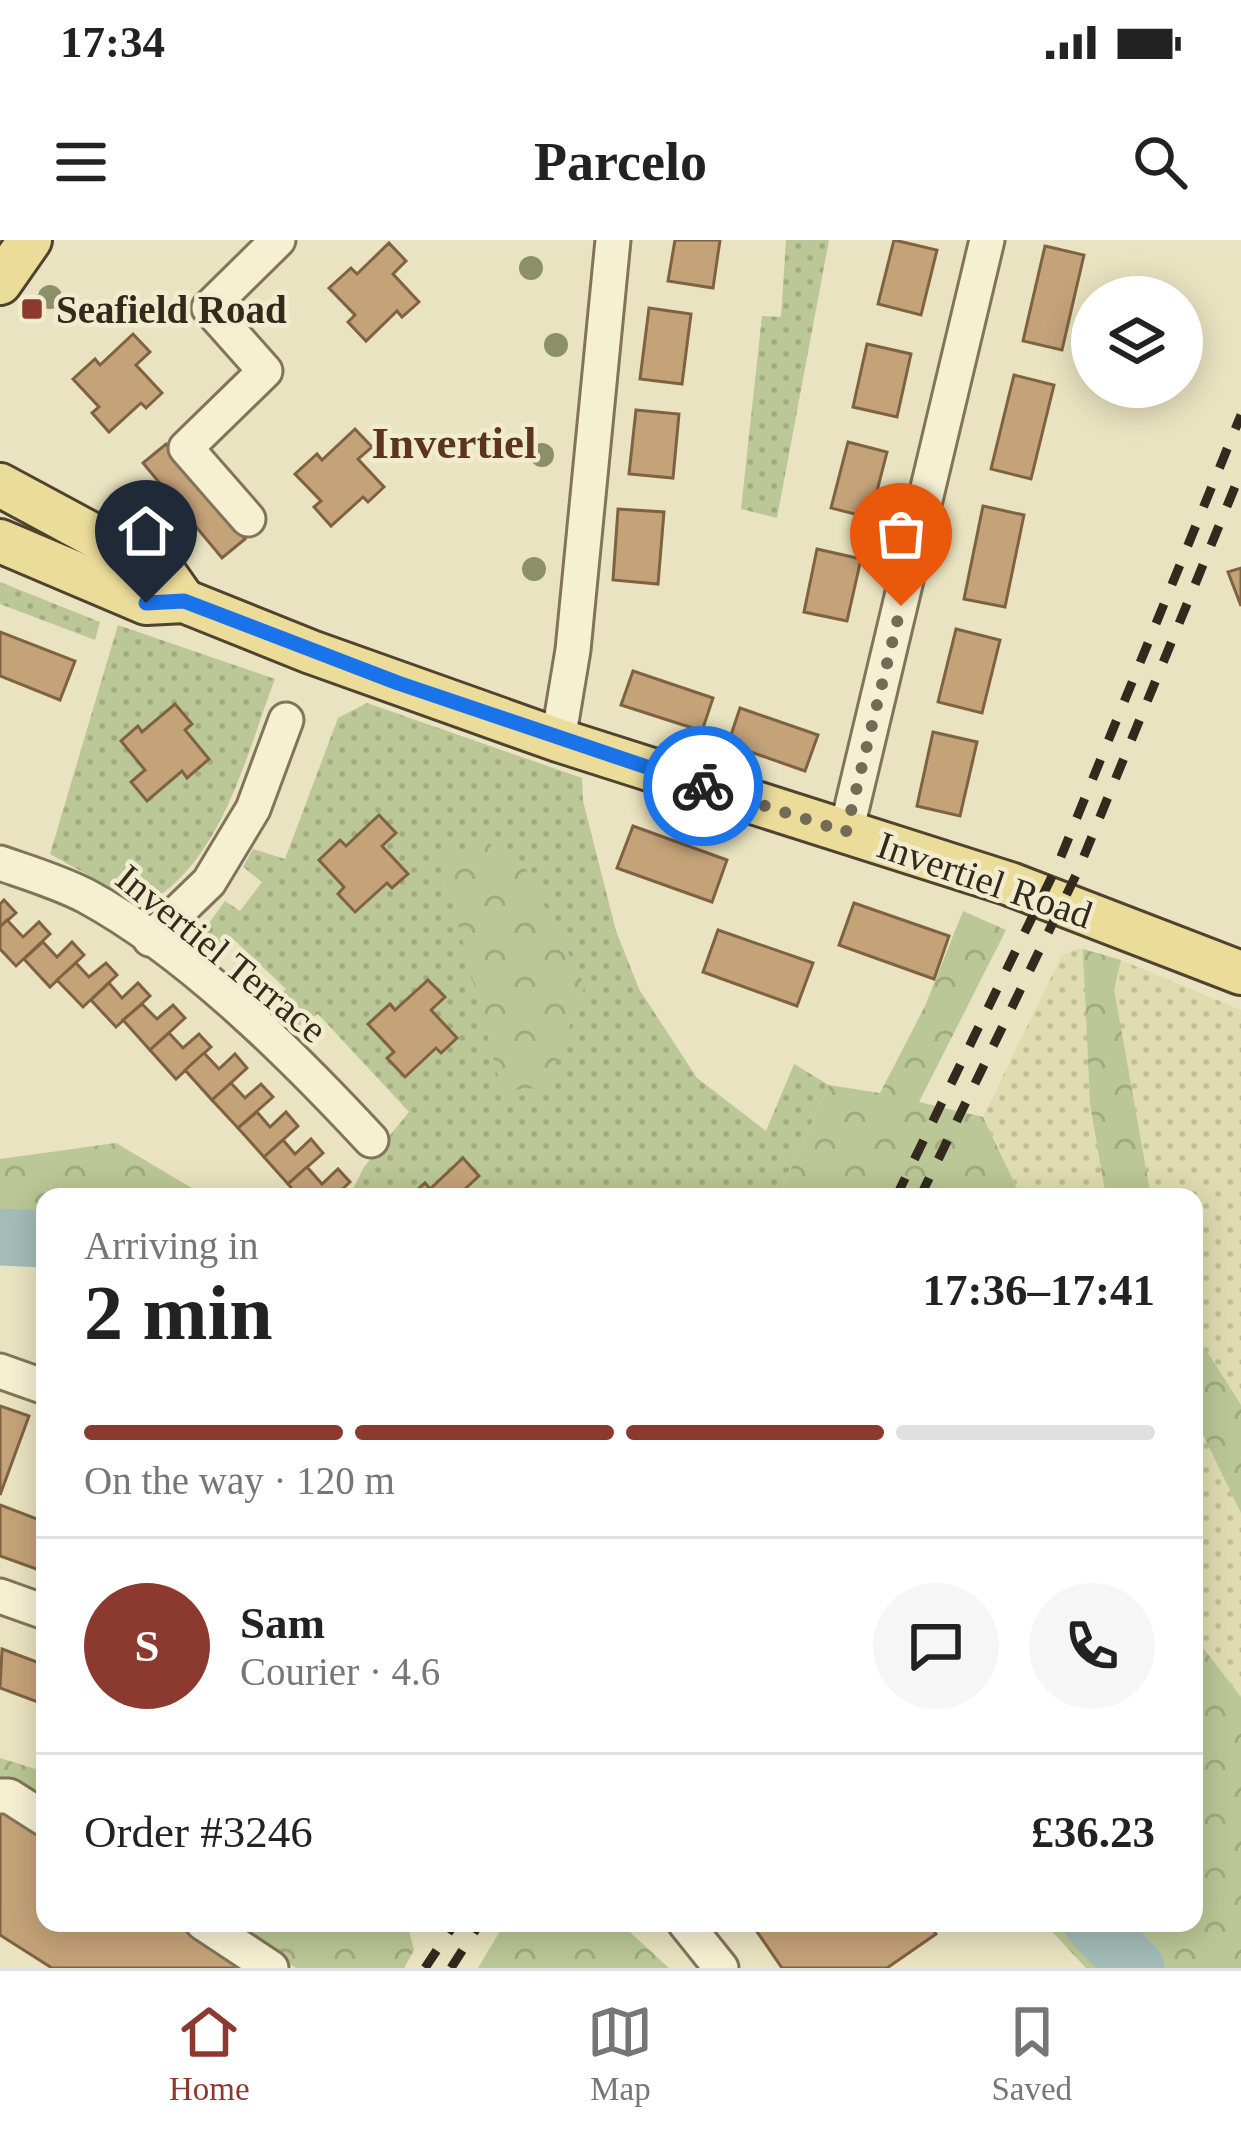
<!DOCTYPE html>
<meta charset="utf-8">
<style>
body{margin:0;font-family:"Times New Roman",serif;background:#f6f6f6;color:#222;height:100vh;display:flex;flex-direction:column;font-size:45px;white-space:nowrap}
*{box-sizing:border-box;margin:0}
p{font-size:39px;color:#767676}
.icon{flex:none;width:66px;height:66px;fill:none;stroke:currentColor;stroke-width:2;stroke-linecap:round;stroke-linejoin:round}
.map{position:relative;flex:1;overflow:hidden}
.panel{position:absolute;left:36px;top:948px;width:1167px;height:744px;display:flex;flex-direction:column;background:#fff;border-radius:24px;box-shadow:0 6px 30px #0003}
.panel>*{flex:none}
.fabs{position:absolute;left:1071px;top:36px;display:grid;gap:24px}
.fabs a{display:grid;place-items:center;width:132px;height:132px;border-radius:50%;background:#fff;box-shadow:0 6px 30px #0003;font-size:60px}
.pin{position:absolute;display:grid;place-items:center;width:102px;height:102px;color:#fff;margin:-123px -51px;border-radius:50% 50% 50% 0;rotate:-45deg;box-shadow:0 0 12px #0007}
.pin .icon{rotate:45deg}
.courier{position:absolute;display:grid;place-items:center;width:120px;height:120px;margin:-60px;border:9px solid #1a73e8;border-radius:50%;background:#fff;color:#222;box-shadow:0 3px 15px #0007}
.overview em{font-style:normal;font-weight:800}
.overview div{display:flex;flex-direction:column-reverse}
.overview{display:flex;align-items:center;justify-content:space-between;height:204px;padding:0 48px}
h1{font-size:78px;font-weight:800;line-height:90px}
.bar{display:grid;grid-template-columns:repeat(4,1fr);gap:18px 12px;align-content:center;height:144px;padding:0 48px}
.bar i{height:15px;border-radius:9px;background:#e0e0e0}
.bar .on{background:#8c3a2f}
.bar p{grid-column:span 4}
.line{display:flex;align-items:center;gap:30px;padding:0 48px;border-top:3px solid #e0e0e0}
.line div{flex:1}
.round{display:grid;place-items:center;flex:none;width:126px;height:126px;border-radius:63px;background:#f6f6f6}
.status{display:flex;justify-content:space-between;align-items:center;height:84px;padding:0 60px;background:#fff;direction:ltr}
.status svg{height:33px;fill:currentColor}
header{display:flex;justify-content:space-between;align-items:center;height:156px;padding:0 48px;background:#fff;font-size:54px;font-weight:800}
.dock{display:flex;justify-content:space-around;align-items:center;height:168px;border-top:3px solid #e0e0e0;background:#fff;font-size:33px;color:#767676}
.dock a{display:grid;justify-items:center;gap:6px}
.dock .on{color:#8c3a2f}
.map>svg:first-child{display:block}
.farmland{fill:url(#farmland-dots)}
.grass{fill:url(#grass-dots)}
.forest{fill:url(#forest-crowns)}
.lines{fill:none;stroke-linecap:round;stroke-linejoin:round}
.river{stroke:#a3bcb8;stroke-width:57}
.building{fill:#c5a379;stroke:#7f6242;stroke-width:3}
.minor-casing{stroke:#82745a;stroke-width:39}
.major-casing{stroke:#4f422e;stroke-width:48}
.minor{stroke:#f6f0d3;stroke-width:33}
.major{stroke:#ebdc9a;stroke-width:42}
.rail{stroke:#322a1d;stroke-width:9;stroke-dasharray:21 21;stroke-linecap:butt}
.tree{fill:#8b906b}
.done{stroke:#726b56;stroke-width:12;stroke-dasharray:0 21.6}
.route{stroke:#1a73e8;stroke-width:15}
.poi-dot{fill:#8c3a2f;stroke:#f2eccf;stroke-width:4.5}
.labels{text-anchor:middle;stroke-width:9;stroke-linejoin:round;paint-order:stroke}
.poi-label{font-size:39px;font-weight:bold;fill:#322a1d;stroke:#f2eccf;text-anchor:start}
.street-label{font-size:39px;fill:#322a1d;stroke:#f2eccf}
.quarter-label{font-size:45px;font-weight:bold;fill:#5c3420;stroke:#f2eccf}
</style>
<div class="status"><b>17:34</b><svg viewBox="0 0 49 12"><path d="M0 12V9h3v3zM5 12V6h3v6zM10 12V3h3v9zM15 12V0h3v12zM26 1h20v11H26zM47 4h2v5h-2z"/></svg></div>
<header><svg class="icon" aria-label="menu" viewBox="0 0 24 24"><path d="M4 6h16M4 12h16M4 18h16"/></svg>Parcelo<svg class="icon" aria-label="search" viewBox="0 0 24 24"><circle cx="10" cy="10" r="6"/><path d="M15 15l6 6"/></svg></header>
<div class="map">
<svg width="1241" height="1728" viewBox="0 0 1241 1728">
<defs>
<pattern id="farmland-dots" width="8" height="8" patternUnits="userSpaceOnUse" patternTransform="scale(3)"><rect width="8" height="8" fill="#dfddaf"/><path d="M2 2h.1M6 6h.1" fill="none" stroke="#c0be96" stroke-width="1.8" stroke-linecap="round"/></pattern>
<pattern id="grass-dots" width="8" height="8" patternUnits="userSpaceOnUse" patternTransform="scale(3)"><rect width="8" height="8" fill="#bbc796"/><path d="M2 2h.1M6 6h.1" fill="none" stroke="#a1ab81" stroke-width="1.8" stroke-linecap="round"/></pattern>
<pattern id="forest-crowns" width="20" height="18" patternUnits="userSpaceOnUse" patternTransform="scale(3)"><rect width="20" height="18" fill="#bbc796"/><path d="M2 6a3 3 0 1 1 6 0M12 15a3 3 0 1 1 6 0" fill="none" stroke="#a1ab81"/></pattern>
</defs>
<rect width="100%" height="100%" fill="#eae3c1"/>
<polygon class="farmland" points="1078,708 1121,720 1241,770 1241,1457 1194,1396 1194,957 1021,957 983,877 1062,715"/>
<g class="grass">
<polygon points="786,0 829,0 777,278 741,269 762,76 781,77"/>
<polygon points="0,342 100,382 95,400 0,364"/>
<path d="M 118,385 L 275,439 C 245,517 222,624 143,666 L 50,614 Z"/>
<polygon points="367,463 582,538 583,561 616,691 639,749 697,838 766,891 794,824 829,845 778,957 349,957 364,927 409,872 318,774 283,795 262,774 286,749 230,696 209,714 201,694 225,661 240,671 262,642 243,627 253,609 285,619 338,478"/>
</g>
<g class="forest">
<polygon points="486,601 525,627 585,746 546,847 502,851 441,618"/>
<polygon points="963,671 1006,690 919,862 983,877 1021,957 778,957 829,845 880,853 925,766"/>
<polygon points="1083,709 1121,720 1114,749 1151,957 1106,957 1090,864"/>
<polygon points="116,903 207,957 45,957 45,1021 0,1016 0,919"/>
<polygon points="1194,1091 1241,1165 1241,1273 1194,1176"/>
<polygon points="1194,1396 1241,1457 1241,1728 1086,1728 1044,1683 1194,1683"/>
<polygon points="0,1518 45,1532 45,1569 0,1545"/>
<polygon points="225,1683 407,1683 414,1710 404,1728 296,1728"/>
<polygon points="505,1683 620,1683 669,1728 478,1728"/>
</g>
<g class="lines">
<g class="river">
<polyline points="0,997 45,999"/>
<polyline points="1092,1683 1136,1728"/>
</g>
</g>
<g class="building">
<polygon points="675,0 720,0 713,48 668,41"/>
<polygon points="894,0 937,10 921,75 878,64"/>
<polygon points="389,3 406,21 393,34 419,62 402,77 397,71 366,101 348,82 355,75 329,48 351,28 357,34"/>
<polygon points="1045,6 1084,15 1062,110 1023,101"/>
<polygon points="649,68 691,74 682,144 640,139"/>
<polygon points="133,94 150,112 136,125 162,153 146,168 141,163 109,192 92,173 99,167 73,139 95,119 100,125"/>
<polygon points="867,104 911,114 897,177 853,167"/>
<polygon points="1014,135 1054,145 1031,239 991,229"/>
<polygon points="636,170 679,174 673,238 629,234"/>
<polygon points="355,189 372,207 358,219 384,247 368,262 363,257 331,286 314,267 321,261 295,234 317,214 322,220"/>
<polygon points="848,202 887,212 870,278 831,268"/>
<polygon points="166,204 245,299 222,318 143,223"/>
<polygon points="983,266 1024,275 1005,367 964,359"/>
<polygon points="618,269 664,272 658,344 613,340"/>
<polygon points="817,309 861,319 847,381 804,372"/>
<polygon points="1241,328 1241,366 1228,332"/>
<polygon points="956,389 1000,400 982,473 938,462"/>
<polygon points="0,392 75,421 60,460 0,436"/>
<polygon points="633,431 713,458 702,491 621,465"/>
<polygon points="175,464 192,484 185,490 209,519 187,538 182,531 147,561 131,542 145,530 121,501 138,486 142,492"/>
<polygon points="740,468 818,495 805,531 728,504"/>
<polygon points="933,492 977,502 960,576 917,566"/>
<polygon points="379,575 396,593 382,606 408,634 392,648 387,643 355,672 338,654 344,647 319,620 340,600 346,606"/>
<polygon points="633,586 727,620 712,662 617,628"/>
<polygon points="4,660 16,673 0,687 0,664"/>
<polygon points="854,663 949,696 934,739 839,705"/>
<polygon points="7,680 23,697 39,682 50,694 16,726 0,709 0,687"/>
<polygon points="718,690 813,723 797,766 703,732"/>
<polygon points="43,702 57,717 72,702 84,715 50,747 24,719"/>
<polygon points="76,723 89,737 106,723 117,735 83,767 57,740"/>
<polygon points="428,740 445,757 431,770 457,798 441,813 436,808 405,837 387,818 394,812 368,784 390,764 395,770"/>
<polygon points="109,743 122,758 138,743 150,756 116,787 91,760"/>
<polygon points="142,764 157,779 173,765 185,778 150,810 123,780"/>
<polygon points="169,793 183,808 199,794 211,807 176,839 150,810"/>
<polygon points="204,813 219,829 235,814 247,828 212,860 185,830"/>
<polygon points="231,843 245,858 261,844 273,857 238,888 212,860"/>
<polygon points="257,872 270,887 286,872 298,886 264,917 238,888"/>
<polygon points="311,899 323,913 288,944 264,917 283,900 295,914"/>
<polygon points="463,918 479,936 466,948 474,957 409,957 425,943 430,949"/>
<polygon points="307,927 322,944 338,929 350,942 334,957 299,957 288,944"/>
<polygon points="0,1166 29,1176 0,1255"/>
<polygon points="0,1265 45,1282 45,1332 0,1316"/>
<polygon points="2,1409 45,1425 43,1464 0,1448"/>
<polygon points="0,1566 45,1590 45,1683 189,1683 248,1728 52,1728 0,1695"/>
<polygon points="751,1683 929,1683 936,1694 887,1728 782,1728"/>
</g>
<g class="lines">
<defs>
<g id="minor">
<polyline points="248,279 186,208 265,131 209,68 278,0"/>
<polyline points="558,500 573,410 613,0"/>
<polyline points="846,592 987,0"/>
<path d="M 0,623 C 29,633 59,642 86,656 C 189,712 292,815 371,900"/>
<polyline points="150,699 209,642 253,569 286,480"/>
<polyline points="0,1131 45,1147"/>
<polyline points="0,1356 45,1372"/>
<polyline points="0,1556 9,1556 45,1579"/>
<polyline points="203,1683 271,1728"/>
<polyline points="685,1683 721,1728"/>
</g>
<g id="major">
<polyline points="0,43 30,0"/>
<polyline points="0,245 165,334 184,361"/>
<polyline points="0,301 146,363 184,361 311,412 558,500 1010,644 1241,733"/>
</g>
</defs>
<use href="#minor" class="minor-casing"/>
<use href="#major" class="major-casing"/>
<use href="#minor" class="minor"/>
<use href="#major" class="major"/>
<g class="rail">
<polyline points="896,957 1058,624 1241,175"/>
<polyline points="920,957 1077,633 1241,232"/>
<polyline points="425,1728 455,1683"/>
<polyline points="451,1728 480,1683"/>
</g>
</g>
<g class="tree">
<circle cx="531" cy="28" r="12"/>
<circle cx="50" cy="57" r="12"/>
<circle cx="556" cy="105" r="12"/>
<circle cx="542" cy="215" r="12"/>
<circle cx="534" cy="329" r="12"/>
</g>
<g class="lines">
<polyline class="done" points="703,546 846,592 901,366"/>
<polyline class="route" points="146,363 184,361 398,443 703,546"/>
</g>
<rect class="poi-dot" x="20" y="57" width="24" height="24" rx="6"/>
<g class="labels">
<g class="poi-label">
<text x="56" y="83">Seafield Road</text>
</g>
<g class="street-label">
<text transform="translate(985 639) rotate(19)" y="14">Invertiel Road</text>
<text transform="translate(222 713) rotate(39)" y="14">Invertiel Terrace</text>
</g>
<g class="quarter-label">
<text x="454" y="218">Invertiel</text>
</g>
</g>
</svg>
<div class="fabs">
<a><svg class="icon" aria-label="layers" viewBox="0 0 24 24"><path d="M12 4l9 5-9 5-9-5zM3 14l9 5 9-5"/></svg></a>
</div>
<div class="pin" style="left:901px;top:366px;background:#ea580c"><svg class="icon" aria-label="bag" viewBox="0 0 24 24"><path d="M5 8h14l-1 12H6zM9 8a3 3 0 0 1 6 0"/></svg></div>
<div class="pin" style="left:146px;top:363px;background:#1f2937"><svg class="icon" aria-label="home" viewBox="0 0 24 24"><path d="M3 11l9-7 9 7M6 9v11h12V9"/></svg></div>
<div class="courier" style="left:703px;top:546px"><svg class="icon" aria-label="bike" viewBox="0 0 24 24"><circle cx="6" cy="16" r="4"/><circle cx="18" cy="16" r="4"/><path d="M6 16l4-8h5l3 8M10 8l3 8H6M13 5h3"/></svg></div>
<section class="panel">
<div class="overview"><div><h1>2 min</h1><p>Arriving in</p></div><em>17:36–17:41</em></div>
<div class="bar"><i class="on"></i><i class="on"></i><i class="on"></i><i></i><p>On the way · 120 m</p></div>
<div class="line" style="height:216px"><b class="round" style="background:#8c3a2f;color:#fff">S</b><div><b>Sam</b><p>Courier · 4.6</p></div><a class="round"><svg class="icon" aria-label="chat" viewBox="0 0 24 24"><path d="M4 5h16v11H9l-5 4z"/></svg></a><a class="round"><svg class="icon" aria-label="phone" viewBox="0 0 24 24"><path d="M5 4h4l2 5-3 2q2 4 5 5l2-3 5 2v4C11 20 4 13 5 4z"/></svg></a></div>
<div class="line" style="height:156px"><div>Order #3246</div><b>£36.23</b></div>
</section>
</div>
<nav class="dock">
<a class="on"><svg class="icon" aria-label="home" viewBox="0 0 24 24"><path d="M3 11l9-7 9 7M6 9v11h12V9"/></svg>Home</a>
<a><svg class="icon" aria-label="map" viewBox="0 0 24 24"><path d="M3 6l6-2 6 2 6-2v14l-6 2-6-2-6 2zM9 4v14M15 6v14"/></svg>Map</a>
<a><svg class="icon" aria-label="saved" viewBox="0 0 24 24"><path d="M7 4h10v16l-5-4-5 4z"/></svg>Saved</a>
</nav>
